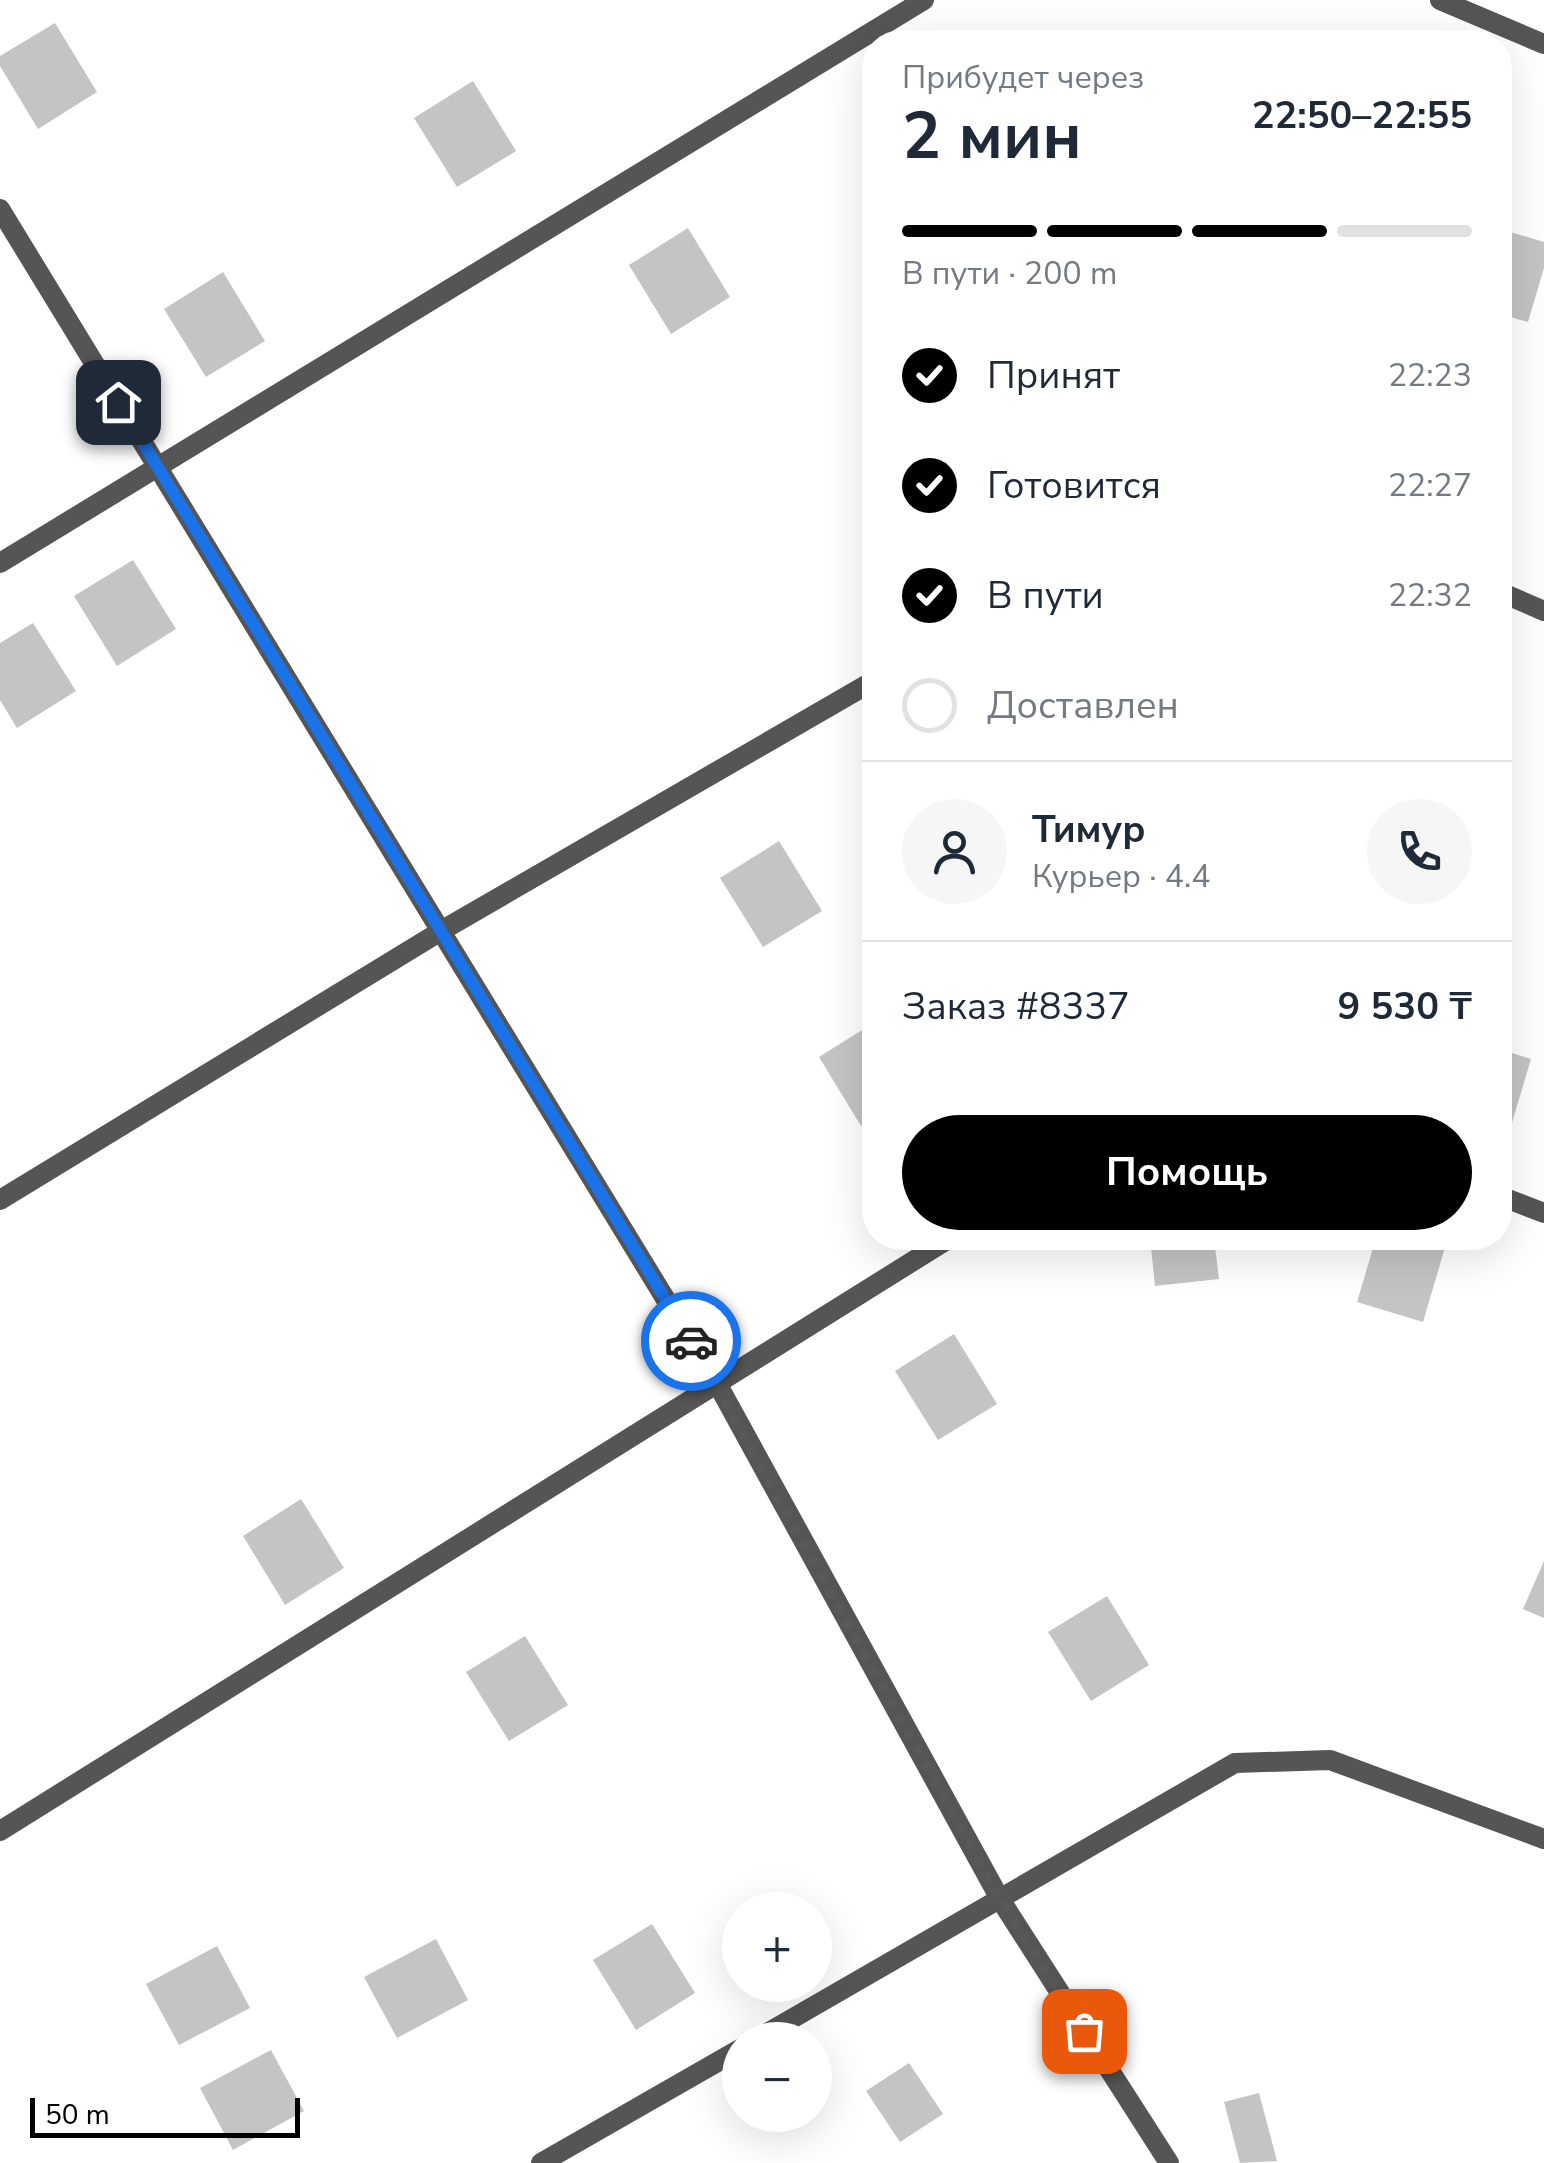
<!DOCTYPE html>
<html lang="ru">
<meta charset="utf-8">
<style>
body{margin:0;font-family:"Nunito Sans",sans-serif;background:#f6f6f7;color:#1f2937;height:100vh;display:flex;flex-direction:column;font-size:38px;white-space:nowrap}
*{box-sizing:border-box;margin:0}
p{font-size:32px;color:#747a83}
.icon{flex:none;width:55px;height:55px;fill:none;stroke:currentColor;stroke-width:2;stroke-linecap:round;stroke-linejoin:round}
.map{position:relative;flex:1;overflow:hidden}
.sheet{position:absolute;left:862px;top:30px;width:650px;height:1220px;display:flex;flex-direction:column;background:#fff;border-radius:40px;box-shadow:0 10px 40px #0002}
.sheet>*{flex:none}
.fabs{position:absolute;left:722px;top:1892px;display:grid;gap:20px}
.fabs a{display:grid;place-items:center;width:110px;height:110px;border-radius:50%;background:#fff;box-shadow:0 10px 40px #0002;font-size:50px}
.scale{position:absolute;left:30px;bottom:25px;width:270px;box-sizing:border-box;padding-left:10px;border:5px solid #000;border-top:0;font-size:28px;line-height:35px;white-space:nowrap;color:#000;-webkit-text-stroke:8px #fff;paint-order:stroke}
.pin{position:absolute;display:grid;place-items:center;width:85px;height:85px;color:#fff;margin:-42px;border-radius:20px;box-shadow:0 5px 15px #0006}
.courier{position:absolute;display:grid;place-items:center;width:100px;height:100px;margin:-50px;border:8px solid #1a73e8;border-radius:50%;background:#fff;color:#222;box-shadow:0 2px 12px #0007}
.headline em{font-style:normal;font-weight:700}
.headline div{display:flex;flex-direction:column-reverse}
.headline{display:flex;align-items:center;justify-content:space-between;height:170px;padding:0 40px}
h1{font-size:65px;font-weight:700;line-height:75px}
.bar{display:grid;grid-template-columns:repeat(4,1fr);gap:15px 10px;align-content:center;height:120px;padding:0 40px}
.bar i{height:12px;border-radius:8px;background:#e0e1e3}
.bar .active{background:#000}
.bar p{grid-column:span 4}
.line{display:flex;align-items:center;gap:25px;padding:0 40px;border-top:2px solid #e0e1e3}
.line div{flex:1}
.round{display:grid;place-items:center;flex:none;width:105px;height:105px;border-radius:52px;background:#f6f6f7}
ol{padding:0 40px;list-style:none}
li{display:flex;align-items:center;gap:30px;height:110px}
li p{margin-inline-start:auto}
li .icon{padding:10px;border-radius:50%;background:#000;color:#fff;stroke-width:4}
li:last-child{color:#747a83}
li i{width:55px;height:55px;border:5px solid #e0e1e3;border-radius:50%}
.action{display:flex;gap:20px;margin-top:auto;padding:20px 40px}
.action a{flex:1;height:115px;border-radius:60px;background:#000;color:#fff;font-size:40px;font-weight:700;line-height:115px;text-align:center}
.map>svg:first-child{display:block}
.building{fill:#c4c4c4}
.lines{fill:none;stroke-linecap:round;stroke-linejoin:round}
.street{stroke:#555;stroke-width:20}
.done{stroke:#595959;stroke-width:10;stroke-dasharray:0 18}
.route{stroke:#1a73e8;stroke-width:12}
</style>
<div class="map">
<svg width="1544" height="2163" viewBox="0 0 1544 2163">
<rect width="100%" height="100%" fill="#fff"/>
<g class="building">
<polygon points="55,23 97,92 38,129 0,66 0,56"/>
<polygon points="473,81 516,151 457,187 414,118"/>
<polygon points="688,228 730,297 671,334 629,265"/>
<polygon points="1500,229 1544,242 1544,268 1528,322 1500,314"/>
<polygon points="223,272 265,341 206,377 164,309"/>
<polygon points="133,560 176,629 117,666 74,596"/>
<polygon points="33,623 76,691 17,728 0,700 0,643"/>
<polygon points="779,841 822,911 763,947 720,878"/>
<polygon points="875,1022 875,1117 861,1126 819,1057"/>
<polygon points="1500,1049 1531,1059 1508,1136 1500,1134"/>
<polygon points="1150,1238 1214,1238 1219,1279 1155,1286"/>
<polygon points="1376,1238 1424,1238 1446,1244 1423,1322 1357,1302"/>
<polygon points="954,1334 997,1404 938,1440 895,1371"/>
<polygon points="301,1499 344,1568 285,1605 243,1536"/>
<polygon points="1544,1561 1544,1618 1523,1609"/>
<polygon points="1107,1596 1149,1665 1091,1701 1048,1632"/>
<polygon points="525,1636 568,1705 509,1741 466,1672"/>
<polygon points="652,1924 695,1993 636,2030 593,1960"/>
<polygon points="436,1939 468,2000 397,2038 364,1977"/>
<polygon points="217,1946 250,2008 179,2045 146,1984"/>
<polygon points="271,2050 304,2111 233,2150 200,2088"/>
<polygon points="909,2063 943,2114 900,2142 866,2091"/>
<polygon points="1259,2093 1277,2161 1240,2163 1224,2102"/>
</g>
<g class="lines">
<g class="street">
<polyline points="1440,0 1544,44"/>
<polyline points="0,209 718,1385 1000,1899 1169,2163"/>
<polyline points="0,563 924,0"/>
<polyline points="1500,592 1544,611"/>
<polyline points="1500,1196 1544,1213"/>
<polyline points="0,1200 441,931 875,680"/>
<polyline points="0,1831 950,1238"/>
<polyline points="755,2040 1235,1763 1330,1760 1544,1839"/>
<polyline points="541,2163 740,2049"/>
</g>
</g>
<g class="lines">
<polyline class="done" points="691,1341 1000,1899 1084,2031"/>
<polyline class="route" points="118,402 691,1341"/>
</g>
</svg>
<div class="fabs">
<a>+</a>
<a>−</a>
</div>
<div class="scale">50 m</div>
<div class="pin" style="left:1084px;top:2031px;background:#ea580c"><svg class="icon" aria-label="bag" viewBox="0 0 24 24"><path d="M5 8h14l-1 12H6zM9 8a3 3 0 0 1 6 0"/></svg></div>
<div class="pin" style="left:118px;top:402px;background:#1f2937"><svg class="icon" aria-label="home" viewBox="0 0 24 24"><path d="M3 11l9-7 9 7M6 9v11h12V9"/></svg></div>
<div class="courier" style="left:691px;top:1341px"><svg class="icon" aria-label="car" viewBox="0 0 24 24"><path d="M5 17H2v-5l4-1 3-4h7l3 4 3 1v5h-3M9 17h6M6 11h13"/><circle cx="7" cy="17" r="2"/><circle cx="17" cy="17" r="2"/></svg></div>
<section class="sheet">
<div class="headline"><div><h1>2 мин</h1><p>Прибудет через</p></div><em>22:50–22:55</em></div>
<div class="bar"><i class="active"></i><i class="active"></i><i class="active"></i><i></i><p>В пути · 200 m</p></div>
<ol>
<li><svg class="icon" aria-label="check" viewBox="0 0 24 24"><path d="M5 12l5 5 9-10"/></svg>Принят<p>22:23</p></li>
<li><svg class="icon" aria-label="check" viewBox="0 0 24 24"><path d="M5 12l5 5 9-10"/></svg>Готовится<p>22:27</p></li>
<li><svg class="icon" aria-label="check" viewBox="0 0 24 24"><path d="M5 12l5 5 9-10"/></svg>В пути<p>22:32</p></li>
<li><i></i>Доставлен</li>
</ol>
<div class="line" style="height:180px"><a class="round"><svg class="icon" aria-label="person" viewBox="0 0 24 24"><circle cx="12" cy="8" r="4"/><path d="M4 21q1-7 8-7t8 7"/></svg></a><div><b>Тимур</b><p>Курьер · 4.4</p></div><a class="round"><svg class="icon" aria-label="phone" viewBox="0 0 24 24"><path d="M5 4h4l2 5-3 2q2 4 5 5l2-3 5 2v4C11 20 4 13 5 4z"/></svg></a></div>
<div class="line" style="height:130px"><div>Заказ #8337</div><b>9 530 ₸</b></div>
<div class="action"><a>Помощь</a></div>
</section>
</div>
